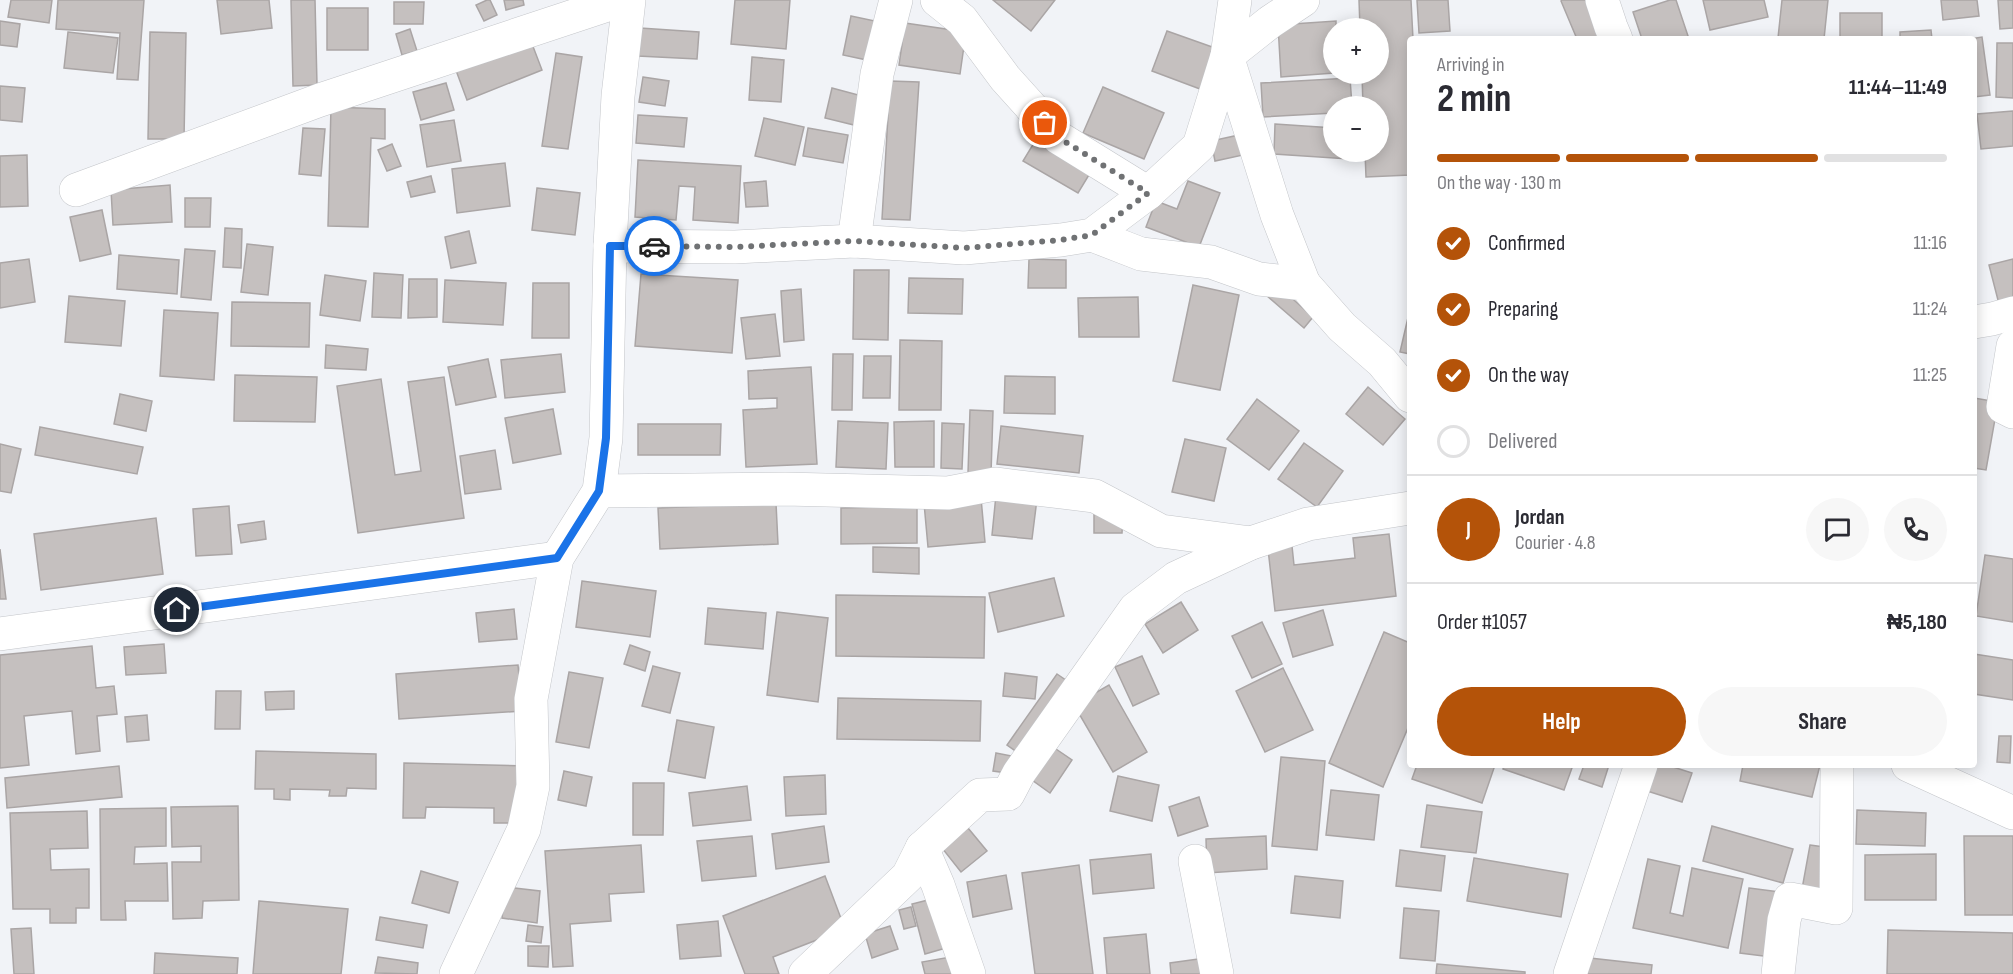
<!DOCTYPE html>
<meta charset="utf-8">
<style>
body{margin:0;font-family:"Sofia Sans Condensed",sans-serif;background:#f7f7f7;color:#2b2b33;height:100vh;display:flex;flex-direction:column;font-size:22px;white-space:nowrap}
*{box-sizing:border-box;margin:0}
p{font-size:20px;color:#7c7c81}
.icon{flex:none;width:33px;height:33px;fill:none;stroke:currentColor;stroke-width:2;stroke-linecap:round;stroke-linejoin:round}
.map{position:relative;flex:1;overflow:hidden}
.sheet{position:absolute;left:1407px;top:36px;width:570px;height:732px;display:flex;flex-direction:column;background:#fff;border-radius:6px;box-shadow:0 3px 15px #0003}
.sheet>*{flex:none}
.fabs{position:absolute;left:1323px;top:18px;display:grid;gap:12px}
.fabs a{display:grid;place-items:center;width:66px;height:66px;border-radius:50%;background:#fff;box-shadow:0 3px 15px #0003;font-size:30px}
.pin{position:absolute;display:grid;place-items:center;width:51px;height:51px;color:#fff;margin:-26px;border:3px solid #fff;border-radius:50%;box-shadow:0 2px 6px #0007}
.courier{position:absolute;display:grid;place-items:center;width:60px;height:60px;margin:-30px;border:4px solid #1a73e8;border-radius:50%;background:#fff;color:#222;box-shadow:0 2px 8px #0007}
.summary em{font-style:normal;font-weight:700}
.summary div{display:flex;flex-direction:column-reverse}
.summary{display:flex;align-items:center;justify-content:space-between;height:102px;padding:0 30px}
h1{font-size:39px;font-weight:700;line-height:45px}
.bar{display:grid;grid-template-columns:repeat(4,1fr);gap:9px 6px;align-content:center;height:72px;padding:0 30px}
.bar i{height:8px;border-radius:4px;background:#e1e1e2}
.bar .selected{background:#b45309}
.bar p{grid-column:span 4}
.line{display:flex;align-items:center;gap:15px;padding:0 30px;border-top:2px solid #e1e1e2}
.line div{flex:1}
.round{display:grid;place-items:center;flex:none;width:63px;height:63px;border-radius:32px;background:#f7f7f7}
ol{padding:0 30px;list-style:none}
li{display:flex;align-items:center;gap:18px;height:66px}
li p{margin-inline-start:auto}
li .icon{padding:6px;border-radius:50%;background:#b45309;color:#fff;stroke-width:4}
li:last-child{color:#7c7c81}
li i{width:33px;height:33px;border:3px solid #e1e1e2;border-radius:50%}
.primary-button{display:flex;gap:12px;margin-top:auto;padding:12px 30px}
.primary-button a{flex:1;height:69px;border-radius:36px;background:#b45309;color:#fff;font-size:24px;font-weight:700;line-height:69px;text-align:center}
.primary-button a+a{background:#f7f7f7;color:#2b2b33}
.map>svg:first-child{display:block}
.building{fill:#c5c0bf;stroke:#aaa5a5;stroke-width:1.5}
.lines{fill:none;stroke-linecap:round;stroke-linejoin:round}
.minor-casing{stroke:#c3c5c9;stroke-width:34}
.minor{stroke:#fff;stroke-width:33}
.done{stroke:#707274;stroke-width:6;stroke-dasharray:0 10.8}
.route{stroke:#1a73e8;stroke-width:8}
</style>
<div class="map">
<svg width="2013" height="974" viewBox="0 0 2013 974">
<rect width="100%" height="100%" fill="#f1f3f7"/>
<g class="building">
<polygon points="11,0 52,0 49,23 8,17"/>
<polygon points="58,0 144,0 138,80 117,79 120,33 56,29"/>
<polygon points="217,0 269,0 272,28 221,34"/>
<polygon points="291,0 315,0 317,85 293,86"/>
<polygon points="487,0 490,0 497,15 484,21 476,5"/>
<polygon points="504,0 523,0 524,5 506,10"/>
<polygon points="735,0 790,0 786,49 731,44"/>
<polygon points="993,0 1055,0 1031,31"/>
<polygon points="1359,0 1411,0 1413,39 1410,39 1410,175 1366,177 1365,152 1378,152 1378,106 1363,106 1362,74 1378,74 1378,28 1360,28"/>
<polygon points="1417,0 1448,0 1450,31 1419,33"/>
<polygon points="1562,0 1593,0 1606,33 1592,39 1577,39 1561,1"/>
<polygon points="1670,0 1676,0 1689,39 1642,39 1633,12"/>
<polygon points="1703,0 1764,0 1768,17 1710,30"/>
<polygon points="1782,0 1828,0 1824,39 1778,38"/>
<polygon points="1941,0 1977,0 1979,16 1943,20"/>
<polygon points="1998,0 2013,0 2013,28 2000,29"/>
<polygon points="394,2 424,2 423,24 394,24"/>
<rect x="327" y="8" width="41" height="42"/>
<rect x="1840" y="13" width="42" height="26"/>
<polygon points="851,16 875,21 867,60 843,55"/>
<polygon points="0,21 20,24 17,47 0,45"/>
<polygon points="1336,21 1336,28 1334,28 1334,73 1281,77 1278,25"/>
<polygon points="905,23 966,32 960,74 899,65"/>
<polygon points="640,28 699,32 697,59 638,56"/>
<polygon points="410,29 417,51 402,55 396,34"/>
<polygon points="1931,30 1932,39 1900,39 1900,32"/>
<polygon points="1167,31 1215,48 1200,89 1152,71"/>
<polygon points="68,32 118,38 113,73 64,68"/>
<polygon points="150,32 186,33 184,139 148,139"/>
<polygon points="529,36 542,70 467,100 454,65"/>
<polygon points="1982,37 1990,95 1974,97 1974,39 1970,39"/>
<polygon points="1997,43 2013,43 2013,98 1996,97"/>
<polygon points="556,53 582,57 568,149 542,146"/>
<polygon points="752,57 784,60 781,102 749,100"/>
<polygon points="643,77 669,81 665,106 639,102"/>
<polygon points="1350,78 1352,106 1334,106 1334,113 1263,117 1261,83"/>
<polygon points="890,81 919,82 910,220 882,219"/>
<polygon points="446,83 454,110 421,120 413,92"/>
<polygon points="0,86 25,88 22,122 0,120"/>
<polygon points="1103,87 1164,113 1144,159 1083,133"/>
<polygon points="832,88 862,96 854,125 825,118"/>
<polygon points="331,107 385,109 385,139 371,138 368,227 328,226"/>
<polygon points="2013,111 2013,146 1981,149 1977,114"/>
<polygon points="638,115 687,118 684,147 636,143"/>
<polygon points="764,118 804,127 795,165 755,156"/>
<polygon points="454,120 461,161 427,167 420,125"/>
<polygon points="1275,124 1334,128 1334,152 1349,152 1349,159 1274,154"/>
<polygon points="303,128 325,129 321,176 299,174"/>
<polygon points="808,128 848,135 843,163 803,156"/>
<polygon points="1040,133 1095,165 1078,193 1023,161"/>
<polygon points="1239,135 1243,155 1215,161 1211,141"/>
<polygon points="392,144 401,166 387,171 378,150"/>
<polygon points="27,155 28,206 0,207 0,156"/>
<polygon points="638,160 741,166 738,223 693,220 695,187 679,186 676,220 635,217"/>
<polygon points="505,163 510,206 457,213 452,169"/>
<polygon points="431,176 435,192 411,197 407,182"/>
<polygon points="766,181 768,206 746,207 744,183"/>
<polygon points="1188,181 1220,193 1199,247 1146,227 1156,201 1177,209"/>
<polygon points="170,185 172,222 113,225 111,190"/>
<polygon points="537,188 580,193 575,235 532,230"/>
<polygon points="185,198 211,198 210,227 185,227"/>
<polygon points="102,210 111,254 80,261 70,217"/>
<polygon points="225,228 242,229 241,268 223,267"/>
<polygon points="469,231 476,263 451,268 445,237"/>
<polygon points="247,244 273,247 268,295 241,292"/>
<polygon points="185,249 215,251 211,300 181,297"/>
<polygon points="119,255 179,260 177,294 117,289"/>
<polygon points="29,259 35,302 0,308 0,263"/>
<polygon points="1029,259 1066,260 1066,288 1028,288"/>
<polygon points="2013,259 2013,300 1999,304 1989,265"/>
<polygon points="854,270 889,270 888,340 853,339"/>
<polygon points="374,273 403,275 401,318 372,317"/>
<polygon points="641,274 738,280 732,353 635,346"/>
<polygon points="325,275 366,281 360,321 320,315"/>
<polygon points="909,278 963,279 962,314 908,313"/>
<polygon points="409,279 437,279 437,317 408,318"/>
<polygon points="445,280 506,283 503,325 443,322"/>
<polygon points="533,283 569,283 569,338 532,338"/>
<polygon points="1276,284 1313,317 1304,328 1267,296"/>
<polygon points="1193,285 1239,295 1220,390 1173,381"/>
<polygon points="801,289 804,340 784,342 781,291"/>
<polygon points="69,296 125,301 121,346 65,342"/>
<polygon points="1138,297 1139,337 1079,337 1078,298"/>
<polygon points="232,302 310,303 309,347 231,346"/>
<polygon points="1410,309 1410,354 1400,352"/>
<polygon points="164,310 218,313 214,380 160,376"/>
<polygon points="775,314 780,356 746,359 741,318"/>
<polygon points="900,340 942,341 941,410 899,410"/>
<polygon points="326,345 368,349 366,370 325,368"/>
<polygon points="561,354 565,392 505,398 501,360"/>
<polygon points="833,354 853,354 852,410 832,410"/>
<polygon points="864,356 891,356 890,398 863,398"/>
<polygon points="488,359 496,397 456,405 448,367"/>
<polygon points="811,367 817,464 746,467 743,410 777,408 777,398 749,399 748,371"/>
<polygon points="235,375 317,377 315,422 234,421"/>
<polygon points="1005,376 1055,377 1055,414 1004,413"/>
<polygon points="444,377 464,518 358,533 337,386 381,379 395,475 421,471 408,382"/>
<polygon points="1368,387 1405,419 1383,445 1346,414"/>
<polygon points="120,394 152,401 146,431 114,424"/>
<polygon points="1974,398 1998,402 1986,470 1974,468"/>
<polygon points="1257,399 1299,431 1269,470 1227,439"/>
<polygon points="553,409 561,454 513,463 505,418"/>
<polygon points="970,410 993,411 991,474 968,473"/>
<polygon points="838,421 888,423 886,469 836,467"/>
<polygon points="934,421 934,467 895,467 894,422"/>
<polygon points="942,423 964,424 962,469 941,468"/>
<polygon points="638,424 721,424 720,455 638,455"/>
<polygon points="1001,426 1083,436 1079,473 997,464"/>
<polygon points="40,427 143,447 137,474 35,455"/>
<polygon points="1185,439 1226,448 1214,501 1172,492"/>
<polygon points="1304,443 1343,471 1317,507 1278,479"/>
<polygon points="0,444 21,449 11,493 0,491"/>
<polygon points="495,450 501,489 465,494 460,456"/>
<polygon points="996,495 1037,499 1032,539 992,535"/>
<polygon points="981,498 985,542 928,547 924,503"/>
<polygon points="776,503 778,544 660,549 658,508"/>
<polygon points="229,506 232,554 196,556 193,509"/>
<polygon points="917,506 917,543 841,544 841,508"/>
<polygon points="1094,514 1123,514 1122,533 1094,533"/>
<polygon points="156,518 163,574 41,590 34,534"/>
<polygon points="264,521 266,539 241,543 238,525"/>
<polygon points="1389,534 1396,596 1275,611 1268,549 1292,546 1294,565 1355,558 1353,538"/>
<polygon points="873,547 919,548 919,574 873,572"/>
<polygon points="0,549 6,599 0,599"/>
<polygon points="1985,555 2013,559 2013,622 1976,616"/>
<polygon points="1054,578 1064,616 998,632 989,593"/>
<polygon points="582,581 656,591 650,637 576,627"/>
<polygon points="836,595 985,597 984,658 836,656"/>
<polygon points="1181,602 1198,630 1163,653 1145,624"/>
<polygon points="708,608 766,613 763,649 705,644"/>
<polygon points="514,609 517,639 479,642 476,613"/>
<polygon points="1323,610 1333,645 1293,657 1283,623"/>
<polygon points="777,612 828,618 818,702 767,695"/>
<polygon points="1262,622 1282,664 1252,678 1232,636"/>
<polygon points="1384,632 1410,643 1410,723 1383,787 1329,763"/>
<polygon points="164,644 166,673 126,675 124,647"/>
<polygon points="630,645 650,652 645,671 624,664"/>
<polygon points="92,646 96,688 114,686 117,714 97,716 100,751 76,754 72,711 24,716 29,765 0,768 0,655"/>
<polygon points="1974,654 2013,660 2013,700 1974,694"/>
<polygon points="1142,656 1159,694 1133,706 1115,667"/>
<polygon points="518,665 522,711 399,719 396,674"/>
<polygon points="653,666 680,673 670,713 642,706"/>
<polygon points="1283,668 1313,730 1265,752 1236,691"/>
<polygon points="569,672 603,678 589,748 556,742"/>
<polygon points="1005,673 1037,677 1035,699 1003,696"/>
<polygon points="1057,674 1073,685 1024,757 1007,745"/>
<polygon points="1109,685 1147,752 1113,772 1074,705"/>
<polygon points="216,691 241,691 240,729 215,729"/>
<polygon points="294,691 294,709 266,710 265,692"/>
<polygon points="838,698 981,701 980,741 837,739"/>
<polygon points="147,715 149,740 127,742 125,717"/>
<polygon points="677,720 714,727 705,778 668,771"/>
<polygon points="1999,736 2011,736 2010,763 1997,762"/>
<polygon points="1053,747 1072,760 1050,793 1032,780"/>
<polygon points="256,751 376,754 376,789 347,788 346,796 329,796 330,790 290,789 290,800 274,799 274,789 255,789"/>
<polygon points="996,753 1017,757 1014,774 993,771"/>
<polygon points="1281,757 1325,761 1317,850 1272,846"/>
<polygon points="404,763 527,766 519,823 494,823 494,808 426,807 425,818 403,818"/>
<polygon points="1417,765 1495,765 1482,803 1412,779"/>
<polygon points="1504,765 1573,765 1564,790 1503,769"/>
<polygon points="1584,765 1609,765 1602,787 1579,779"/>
<polygon points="1653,765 1667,765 1692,773 1682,802 1644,790"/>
<polygon points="1743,765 1820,765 1812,797 1740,781"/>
<polygon points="119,766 122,797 7,808 5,778"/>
<polygon points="564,771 592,777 586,806 558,800"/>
<polygon points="825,775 826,814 786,816 784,777"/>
<polygon points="1118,776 1159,785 1152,821 1110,811"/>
<polygon points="633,783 664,783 663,835 633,835"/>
<polygon points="747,786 751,820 693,826 689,793"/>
<polygon points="1331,790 1379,795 1374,840 1326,835"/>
<polygon points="1199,797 1208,826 1178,836 1169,807"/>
<polygon points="1427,805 1482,812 1476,853 1421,847"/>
<polygon points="238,806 239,900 203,901 202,918 173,919 172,862 201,862 201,846 172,847 171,807"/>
<polygon points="166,808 166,846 135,847 134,864 167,863 168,901 125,901 126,920 101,920 100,809"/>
<polygon points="1857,810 1926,813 1925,846 1856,844"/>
<polygon points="87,811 88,848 50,849 51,870 89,869 89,908 76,908 76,923 50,923 50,909 13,909 10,813"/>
<polygon points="824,826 829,862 776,869 772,834"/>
<polygon points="1712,826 1793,849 1783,883 1703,861"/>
<polygon points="968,828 987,851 961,872 942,848"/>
<polygon points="752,836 756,876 702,881 697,841"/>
<polygon points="1266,836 1267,869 1207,873 1206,839"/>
<polygon points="1964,836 2013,836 2013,915 1965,915"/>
<polygon points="641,845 644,892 609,894 611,921 570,924 573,966 553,967 545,851"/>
<polygon points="1810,845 1831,848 1824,892 1802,889"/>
<polygon points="1400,850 1445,856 1441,891 1396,886"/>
<polygon points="1151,854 1154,888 1093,894 1090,860"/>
<polygon points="1936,854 1936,900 1865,900 1865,855"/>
<polygon points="1474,858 1568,874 1561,917 1467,901"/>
<polygon points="1648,859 1680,866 1670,913 1683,916 1692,868 1743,879 1728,948 1633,928"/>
<polygon points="1079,865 1093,974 1035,974 1022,873"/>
<polygon points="421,871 458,882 449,913 412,903"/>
<polygon points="1006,875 1012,909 973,917 967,882"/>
<polygon points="825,876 845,929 773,957 779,974 745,974 723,916"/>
<polygon points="1295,876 1343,881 1340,918 1291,913"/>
<polygon points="506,887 540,891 537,923 502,918"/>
<polygon points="1749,888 1780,892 1771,957 1740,953"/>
<polygon points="940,897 953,946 925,954 912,904"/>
<polygon points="259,901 348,909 341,974 253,974"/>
<polygon points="911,907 916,926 904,929 899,910"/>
<polygon points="1404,908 1439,911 1435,961 1400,958"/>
<polygon points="380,917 427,925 423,948 376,940"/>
<polygon points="718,921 721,956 680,959 677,925"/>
<polygon points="528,925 543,927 541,943 526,941"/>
<polygon points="890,926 898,949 872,958 865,934"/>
<polygon points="31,928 34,974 14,974 11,929"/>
<polygon points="1888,930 2013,933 2013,974 1887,974"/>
<polygon points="1146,934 1150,974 1107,974 1104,938"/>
<polygon points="528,946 549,946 548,967 528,966"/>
<polygon points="155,953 238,958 237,974 154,974"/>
<polygon points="956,956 959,974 925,974 922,962"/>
<polygon points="378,957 418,963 417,974 375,973"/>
<polygon points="1581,957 1652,965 1651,974 1580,974"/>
<polygon points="1205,958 1207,974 1171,974 1170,963"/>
<polygon points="1437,964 1525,972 1525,974 1436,974"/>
</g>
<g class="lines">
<defs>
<g id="minor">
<polyline points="937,0 962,20 1005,78 1059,138 1148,193"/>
<polyline points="1235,0 1227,56 1277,215 1304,284"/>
<polyline points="1602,0 1611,27 1616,39"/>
<polyline points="76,190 320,100 622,0"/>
<polyline points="1092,235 1141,254 1211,262 1259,279 1304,284 1342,327 1382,362 1410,396"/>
<polyline points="854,241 877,74 896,0"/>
<polyline points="610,246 735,247 854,241 964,248 1061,240 1092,235 1148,193 1199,146 1227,56 1270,22 1303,0"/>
<polyline points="1974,322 1992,319 2013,313"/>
<polyline points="2013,346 2003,407 2013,412"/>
<polyline points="599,491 785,489 948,493 995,484 1095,496 1161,531 1251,543"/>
<polyline points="0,634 557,558"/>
<polyline points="1908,765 2013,813"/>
<polyline points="922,848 938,885 969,974"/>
<polyline points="1195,861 1217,974"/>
<polyline points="456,974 524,829 533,786 531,699 557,558 599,491 606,438 610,246 618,96 629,0"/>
<polyline points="805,974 908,876 922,848 980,795 1008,794 1019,773 1135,609 1176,578 1251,543 1308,524 1410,508"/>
<polyline points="1570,974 1641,765"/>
<polyline points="1778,974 1784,920 1790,899 1836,908 1837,765"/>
</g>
</defs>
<use href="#minor" class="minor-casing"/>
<use href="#minor" class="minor"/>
</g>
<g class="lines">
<polyline class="done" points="654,246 735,247 854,241 964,248 1061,240 1092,235 1148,193 1059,138 1045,123"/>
<polyline class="route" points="177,610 557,558 599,491 606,438 610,246 654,246"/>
</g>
</svg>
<div class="fabs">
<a>+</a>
<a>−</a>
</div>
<div class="pin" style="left:1045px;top:123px;background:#ea580c"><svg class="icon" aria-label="bag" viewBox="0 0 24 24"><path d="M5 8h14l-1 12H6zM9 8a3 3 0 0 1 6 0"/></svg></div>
<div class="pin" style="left:177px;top:610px;background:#1f2937"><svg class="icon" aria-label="home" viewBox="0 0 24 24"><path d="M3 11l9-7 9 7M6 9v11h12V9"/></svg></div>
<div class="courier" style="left:654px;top:246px"><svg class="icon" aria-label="car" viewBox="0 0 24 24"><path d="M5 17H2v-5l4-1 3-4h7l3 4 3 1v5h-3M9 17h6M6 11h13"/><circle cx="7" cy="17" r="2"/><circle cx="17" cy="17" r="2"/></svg></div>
<section class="sheet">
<div class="summary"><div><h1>2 min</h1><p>Arriving in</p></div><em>11:44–11:49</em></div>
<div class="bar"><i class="selected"></i><i class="selected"></i><i class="selected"></i><i></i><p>On the way · 130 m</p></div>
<ol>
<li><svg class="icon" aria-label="check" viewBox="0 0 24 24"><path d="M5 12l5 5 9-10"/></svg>Confirmed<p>11:16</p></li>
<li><svg class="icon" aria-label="check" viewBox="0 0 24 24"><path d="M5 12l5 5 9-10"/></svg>Preparing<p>11:24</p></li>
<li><svg class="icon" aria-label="check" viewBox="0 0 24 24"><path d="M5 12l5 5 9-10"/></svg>On the way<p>11:25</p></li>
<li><i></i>Delivered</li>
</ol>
<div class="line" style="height:108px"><b class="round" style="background:#b45309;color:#fff">J</b><div><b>Jordan</b><p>Courier · 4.8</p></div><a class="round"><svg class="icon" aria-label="chat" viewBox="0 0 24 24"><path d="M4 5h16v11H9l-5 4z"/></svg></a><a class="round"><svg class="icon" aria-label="phone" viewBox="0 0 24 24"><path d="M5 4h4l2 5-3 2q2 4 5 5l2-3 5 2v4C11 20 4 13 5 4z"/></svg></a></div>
<div class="line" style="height:78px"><div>Order #1057</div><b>₦5,180</b></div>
<div class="primary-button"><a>Help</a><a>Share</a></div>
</section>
</div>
